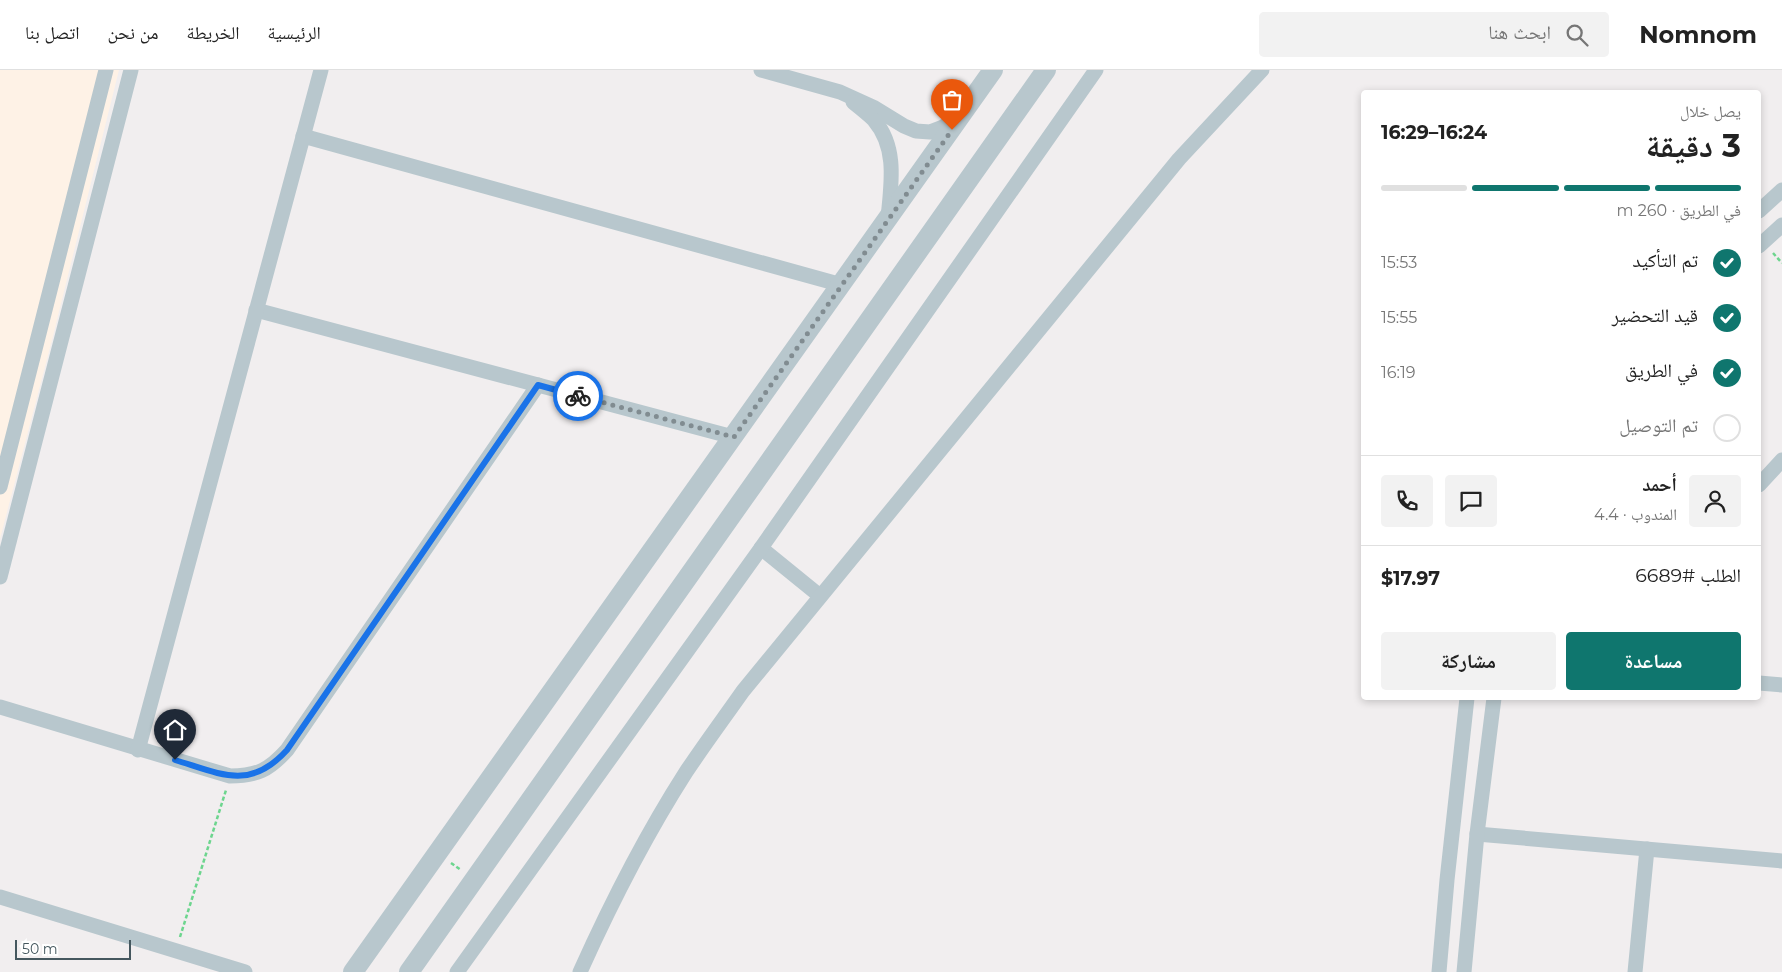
<!DOCTYPE html>
<html lang="ar">
<meta charset="utf-8">
<style>
body{margin:0;font-family:Montserrat,"Noto Naskh Arabic",sans-serif;background:#f2f2f2;color:#222;direction:rtl;height:100vh;display:flex;flex-direction:column;font-size:19px;white-space:nowrap}
*{box-sizing:border-box;margin:0}
p{font-size:16px;color:#767676}
.icon{flex:none;width:28px;height:28px;fill:none;stroke:currentColor;stroke-width:2;stroke-linecap:round;stroke-linejoin:round}
.map{position:relative;flex:1;overflow:hidden;direction:ltr}
.details{position:absolute;left:1361px;top:20px;width:400px;height:610px;display:flex;flex-direction:column;background:#fff;border-radius:5px;box-shadow:0 2px 8px #0003;direction:rtl}
.details>*{flex:none}
.scale{position:absolute;left:15px;bottom:12px;width:116px;box-sizing:border-box;padding-left:5px;border:2px solid #45575e;border-top:0;font-size:14px;line-height:18px;white-space:nowrap;color:#45575e;-webkit-text-stroke:4px #fff;paint-order:stroke}
.pin{position:absolute;display:grid;place-items:center;width:42px;height:42px;color:#fff;margin:-51px -21px;border-radius:50% 50% 50% 0;rotate:-45deg;box-shadow:0 0 5px #0007}
.pin .icon{rotate:45deg}
.courier{position:absolute;display:grid;place-items:center;width:50px;height:50px;margin:-25px;border:4px solid #1a73e8;border-radius:50%;background:#fff;color:#222;box-shadow:0 1px 6px #0007}
.headline em{font-style:normal;font-weight:700}
.headline div{display:flex;flex-direction:column-reverse}
.headline{display:flex;align-items:center;justify-content:space-between;height:85px;padding:0 20px}
h1{font-size:32px;font-weight:700;line-height:38px}
.bar{display:grid;grid-template-columns:repeat(4,1fr);gap:8px 5px;align-content:center;height:60px;padding:0 20px}
.bar i{height:6px;border-radius:4px;background:#e0e0e0}
.bar .current{background:#0f766e}
.bar p{grid-column:span 4}
.line{display:flex;align-items:center;gap:12px;padding:0 20px;border-top:1px solid #e0e0e0}
.line div{flex:1}
.round{display:grid;place-items:center;flex:none;width:52px;height:52px;border-radius:5px;background:#f2f2f2}
ol{padding:0 20px;list-style:none}
li{display:flex;align-items:center;gap:15px;height:55px}
li p{margin-inline-start:auto}
li .icon{padding:5px;border-radius:50%;background:#0f766e;color:#fff;stroke-width:4}
li:last-child{color:#767676}
li i{width:28px;height:28px;border:2px solid #e0e0e0;border-radius:50%}
.action{display:flex;gap:10px;margin-top:auto;padding:10px 20px}
.action a{flex:1;height:58px;border-radius:5px;background:#0f766e;color:#fff;font-size:20px;font-weight:700;line-height:58px;text-align:center}
.action a+a{background:#f2f2f2;color:#222}
header{display:flex;align-items:center;gap:30px;box-sizing:border-box;height:70px;padding:0 25px;background:#fff;border-bottom:1px solid #e0e0e0}
header strong{font-size:24px}
nav{display:flex;gap:28px;margin-inline-start:auto;font-size:18px}
.search{width:350px;height:45px;background:#f2f2f2;display:flex;align-items:center;gap:12px;box-sizing:border-box;padding:0 18px;border-radius:5px;color:#767676;font-size:19px}
.map>svg:first-child{display:block}
.commercial{fill:#fef2e6}
.lines{fill:none;stroke-linecap:round;stroke-linejoin:round}
.path{stroke:#6dd58e;stroke-width:2.5;stroke-dasharray:4 2.5;stroke-linecap:butt}
.minor{stroke:#b8c7cd;stroke-width:15}
.tertiary{stroke:#b8c7cd;stroke-width:20}
.done{stroke:#818c91;stroke-width:5;stroke-dasharray:0 9}
.route{stroke:#1a73e8;stroke-width:6}
</style>
<header>
<strong>Nomnom</strong>
<div class="search"><svg class="icon" aria-label="search" viewBox="0 0 24 24"><circle cx="10" cy="10" r="6"/><path d="M15 15l6 6"/></svg>ابحث هنا</div>
<nav><a>الرئيسية</a><a>الخريطة</a><a>من نحن</a><a>اتصل بنا</a></nav>
</header>
<div class="map">
<svg width="1782" height="902" viewBox="0 0 1782 902">
<rect width="100%" height="100%" fill="#f1eeef"/>
<polygon class="commercial" points="0,0 119,0 52,270 0,469"/>
<g class="lines">
<g class="path">
<polyline points="1773,183 1782,193"/>
<polyline points="451,793 461,800"/>
<polyline points="180,867 226,720"/>
</g>
<g class="minor">
<polyline points="761,0 840,22 873,37 904,56 916,61 930,62 943,57 956,49"/>
<path d="M 853,32 C 860,38 868,44 874,50 C 898,78 891,115 888,148"/>
<polyline points="303,66 842,215"/>
<polyline points="1759,141 1782,120"/>
<polyline points="1759,176 1782,155"/>
<polyline points="256,240 733,367"/>
<polyline points="1759,415 1782,390"/>
<polyline points="0,417 106,0"/>
<polyline points="761,478 820,526"/>
<polyline points="0,507 131,0"/>
<polyline points="1759,613 1782,615"/>
<path d="M 0,637 L 230,706 C 257,706 269,700 287,680 L 538,315"/>
<polyline points="138,680 321,0"/>
<polyline points="1477,764 1782,791"/>
<polyline points="0,827 245,902"/>
<polyline points="457,902 761,478 1096,0"/>
<path d="M 580,902 C 611,833 645,766 686,702 C 704,675 724,648 743,621 L 1179,89 L 1262,0"/>
<polyline points="1439,902 1447,810 1467,628"/>
<polyline points="1464,902 1477,764 1494,628"/>
<polyline points="1635,902 1647,779"/>
</g>
<g class="tertiary">
<polyline points="353,902 993,0"/>
<polyline points="409,902 1046,0"/>
</g>
</g>
<g class="lines">
<polyline class="done" points="578,326 734,367 952,60"/>
<path class="route" d="M 175,690 C 221,704 250,721 287,680 L 538,315 L 578,326"/>
</g>
</svg>
<div class="scale">50 m</div>
<div class="pin" style="left:952px;top:60px;background:#ea580c"><svg class="icon" aria-label="bag" viewBox="0 0 24 24"><path d="M5 8h14l-1 12H6zM9 8a3 3 0 0 1 6 0"/></svg></div>
<div class="pin" style="left:175px;top:690px;background:#1f2937"><svg class="icon" aria-label="home" viewBox="0 0 24 24"><path d="M3 11l9-7 9 7M6 9v11h12V9"/></svg></div>
<div class="courier" style="left:578px;top:326px"><svg class="icon" aria-label="bike" viewBox="0 0 24 24"><circle cx="6" cy="16" r="4"/><circle cx="18" cy="16" r="4"/><path d="M6 16l4-8h5l3 8M10 8l3 8H6M13 5h3"/></svg></div>
<section class="details">
<div class="headline"><div><h1>3 دقيقة</h1><p>يصل خلال</p></div><em>16:24–16:29</em></div>
<div class="bar"><i class="current"></i><i class="current"></i><i class="current"></i><i></i><p>في الطريق · 260 m</p></div>
<ol>
<li><svg class="icon" aria-label="check" viewBox="0 0 24 24"><path d="M5 12l5 5 9-10"/></svg>تم التأكيد<p>15:53</p></li>
<li><svg class="icon" aria-label="check" viewBox="0 0 24 24"><path d="M5 12l5 5 9-10"/></svg>قيد التحضير<p>15:55</p></li>
<li><svg class="icon" aria-label="check" viewBox="0 0 24 24"><path d="M5 12l5 5 9-10"/></svg>في الطريق<p>16:19</p></li>
<li><i></i>تم التوصيل</li>
</ol>
<div class="line" style="height:90px"><a class="round"><svg class="icon" aria-label="person" viewBox="0 0 24 24"><circle cx="12" cy="8" r="4"/><path d="M4 21q1-7 8-7t8 7"/></svg></a><div><b>أحمد</b><p>المندوب · 4.4</p></div><a class="round"><svg class="icon" aria-label="chat" viewBox="0 0 24 24"><path d="M4 5h16v11H9l-5 4z"/></svg></a><a class="round"><svg class="icon" aria-label="phone" viewBox="0 0 24 24"><path d="M5 4h4l2 5-3 2q2 4 5 5l2-3 5 2v4C11 20 4 13 5 4z"/></svg></a></div>
<div class="line" style="height:65px"><div>الطلب #6689</div><b>$17.97</b></div>
<div class="action"><a>مساعدة</a><a>مشاركة</a></div>
</section>
</div>
